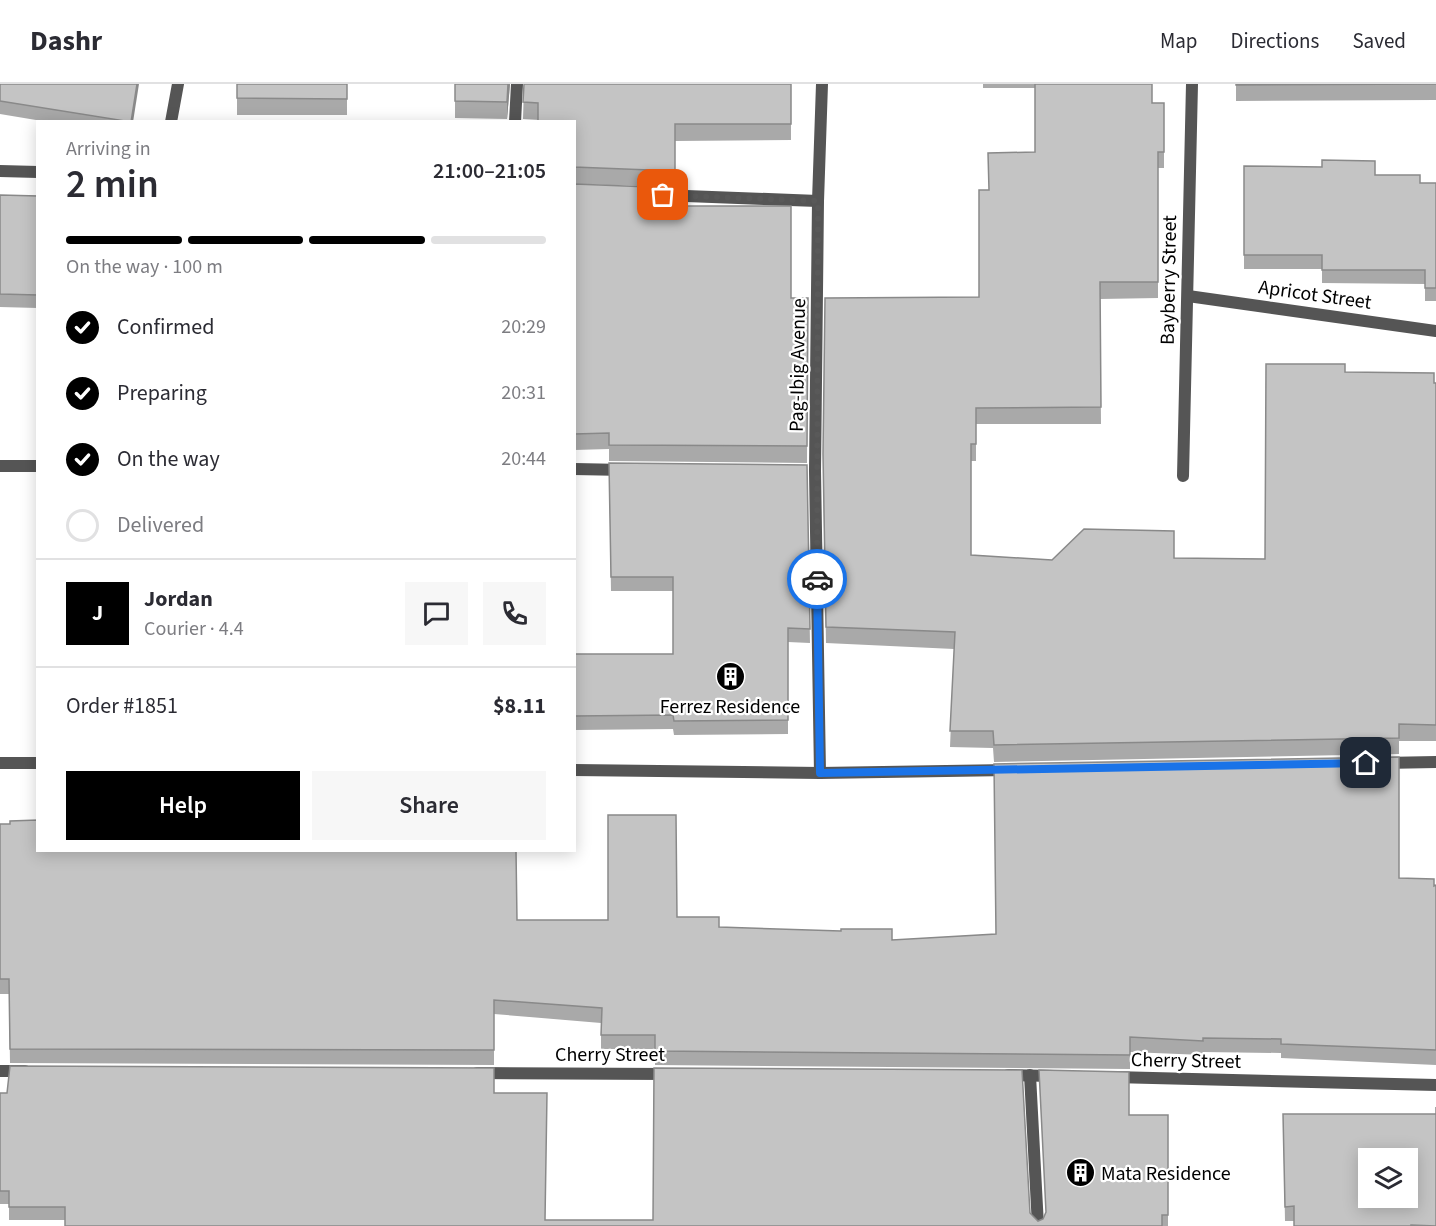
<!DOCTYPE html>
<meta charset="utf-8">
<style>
body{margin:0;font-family:"Source Sans 3",sans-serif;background:#f7f7f7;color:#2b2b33;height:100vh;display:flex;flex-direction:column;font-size:22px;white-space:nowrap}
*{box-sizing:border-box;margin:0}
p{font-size:20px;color:#7c7c81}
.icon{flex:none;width:33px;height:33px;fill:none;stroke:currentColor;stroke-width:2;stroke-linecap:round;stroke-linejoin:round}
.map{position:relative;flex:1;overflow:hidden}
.details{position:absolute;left:36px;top:36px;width:540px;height:732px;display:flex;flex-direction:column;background:#fff;border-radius:0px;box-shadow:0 3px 15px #0003}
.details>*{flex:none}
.controls{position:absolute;left:1358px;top:1064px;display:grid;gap:12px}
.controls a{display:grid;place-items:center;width:60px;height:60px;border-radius:0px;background:#fff;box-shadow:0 3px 15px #0003;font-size:30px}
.pin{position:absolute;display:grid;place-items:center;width:51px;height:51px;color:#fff;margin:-26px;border-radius:12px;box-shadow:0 3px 9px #0006}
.courier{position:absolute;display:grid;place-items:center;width:60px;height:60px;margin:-30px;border:4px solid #1a73e8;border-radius:50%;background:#fff;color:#222;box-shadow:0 2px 8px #0007}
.overview em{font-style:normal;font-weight:600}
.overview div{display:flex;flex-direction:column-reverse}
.overview{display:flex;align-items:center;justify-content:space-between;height:102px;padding:0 30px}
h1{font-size:39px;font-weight:600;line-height:45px}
.bar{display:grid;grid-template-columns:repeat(4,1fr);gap:9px 6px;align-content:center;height:72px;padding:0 30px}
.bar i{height:8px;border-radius:4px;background:#e1e1e2}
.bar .active{background:#000}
.bar p{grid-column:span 4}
.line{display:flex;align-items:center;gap:15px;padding:0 30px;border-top:2px solid #e1e1e2}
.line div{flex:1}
.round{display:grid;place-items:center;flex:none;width:63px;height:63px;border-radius:0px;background:#f7f7f7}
ol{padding:0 30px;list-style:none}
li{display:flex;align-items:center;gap:18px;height:66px}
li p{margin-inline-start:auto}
li .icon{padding:6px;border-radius:50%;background:#000;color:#fff;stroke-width:4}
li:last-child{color:#7c7c81}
li i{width:33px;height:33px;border:3px solid #e1e1e2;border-radius:50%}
.button{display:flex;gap:12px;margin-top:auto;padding:12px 30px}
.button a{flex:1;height:69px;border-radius:0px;background:#000;color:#fff;font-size:24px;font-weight:600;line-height:69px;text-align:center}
.button a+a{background:#f7f7f7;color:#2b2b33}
header{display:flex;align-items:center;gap:36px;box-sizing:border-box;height:84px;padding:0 30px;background:#fff;border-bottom:2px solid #e1e1e2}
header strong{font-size:28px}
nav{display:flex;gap:33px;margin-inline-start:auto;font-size:21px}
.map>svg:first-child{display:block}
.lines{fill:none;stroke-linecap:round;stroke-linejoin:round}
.street{stroke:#555;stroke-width:12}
.wall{fill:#a9a9a9}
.shaded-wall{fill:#898989}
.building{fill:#c4c4c4;stroke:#898989;stroke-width:1.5;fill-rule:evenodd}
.done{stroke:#595959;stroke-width:6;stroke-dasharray:0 10.8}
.route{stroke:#1a73e8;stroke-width:8}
.labels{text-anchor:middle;stroke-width:4.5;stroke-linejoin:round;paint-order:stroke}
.street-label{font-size:20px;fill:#000;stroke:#fff}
.poi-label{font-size:20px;fill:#000;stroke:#fff}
</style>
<header>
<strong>Dashr</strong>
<nav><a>Map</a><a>Directions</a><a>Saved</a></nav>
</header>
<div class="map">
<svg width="1436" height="1142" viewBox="0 0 1436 1142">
<rect width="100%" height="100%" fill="#fff"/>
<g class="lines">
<g class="street">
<polyline points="171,38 178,0"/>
<polyline points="515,38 517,0"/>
<polyline points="0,87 38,88"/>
<polyline points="660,111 818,117"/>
<polyline points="1188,212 1436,247"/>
<polyline points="0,382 38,382"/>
<polyline points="574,385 625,386"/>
<polyline points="1183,392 1192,0"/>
<polyline points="0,679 38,679"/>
<polyline points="1383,679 1436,678"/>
<polyline points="574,686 820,689 1009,686"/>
<polyline points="820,689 815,387 818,117 822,0"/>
<polyline points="0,987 25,987"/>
<polyline points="477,989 670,990"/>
<polyline points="1008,991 1054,992"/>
<polyline points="1030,991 1038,1142"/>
<polyline points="1113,993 1436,1001"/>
</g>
</g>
<g class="wall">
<polygon points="0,0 133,38 48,38 0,30"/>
<rect x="237" y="0" width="110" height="31"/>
<polygon points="455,0 510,0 507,35 455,34"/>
<polygon points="524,0 791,0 791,56 675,57 675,103 574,100 574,38 523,35"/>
<polygon points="983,0 1152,0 1152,19 1164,19 1164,84 1158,84 1158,214 1100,215 1101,340 976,340 976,377 971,377 971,471 1052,476 1174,474 1265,475 1345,288 1436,299 1436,657 1399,657 1399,670 994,678 993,664 950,663 954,565 826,559 823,387 979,213 989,106 1035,68 1035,4 983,4"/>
<polygon points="1236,0 1436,0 1436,16 1236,17"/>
<polygon points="1244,82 1375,91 1420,99 1436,99 1436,217 1425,217 1425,200 1322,199 1322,185 1244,185"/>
<polygon points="574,100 675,122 791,214 808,214 807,379 609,377 609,365 574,366"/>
<polygon points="0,111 38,112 38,224 0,223"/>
<polygon points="609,379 807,381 810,559 788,558 788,650 674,651 673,645 574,646 574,570 673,570 673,507 611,507"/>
<polygon points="0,740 10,740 517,836 608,836 677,833 719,843 892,856 995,850 1399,794 1436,801 1436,981 1281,974 1281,969 1203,968 1203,971 1130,968 1130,985 655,981 655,965 601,965 601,939 494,930 494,981 10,979 9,910 0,910"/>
<polygon points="1039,986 1129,1031 1168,1031 1168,1142 65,1142 65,1136 9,1136 9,1120 0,1120 0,1009 494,1009 545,1136 653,1136 1030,1129 1038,1137 1043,1135 1046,1129"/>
<polygon points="1283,1030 1436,1030 1436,1142 1294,1142 1294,1137 1285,1137"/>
</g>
<g class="shaded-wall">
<polygon points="137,0 139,0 133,38 131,38"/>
<polygon points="508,0 510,0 507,35 507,18"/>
</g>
<g class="building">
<polygon points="0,0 137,0 131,38 0,17"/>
<polygon points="237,0 347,0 347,15 237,14"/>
<polygon points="455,0 508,0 507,18 455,17"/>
<polygon points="524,0 791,0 791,40 675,40 675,87 574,83 574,38 538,38 538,19 523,18"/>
<polygon points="1035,0 1152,0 1152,19 1164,19 1164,68 1158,68 1158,198 1100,198 1101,323 976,324 976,360 971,360 971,471 1052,476 1084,445 1174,447 1174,474 1265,475 1266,280 1345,280 1345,288 1434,289 1434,299 1436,299 1436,641 1399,640 1399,654 994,661 993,647 950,647 955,548 826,543 823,370 825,214 979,213 979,106 989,106 988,69 1035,68"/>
<polygon points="1236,0 1436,0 1236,1"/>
<polygon points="1322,76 1375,77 1375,91 1420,91 1420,99 1436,99 1436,204 1425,204 1425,186 1322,186 1322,171 1244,171 1244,82 1322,83"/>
<polygon points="574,100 675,104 675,122 791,122 791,214 808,214 807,362 609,361 609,349 574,350"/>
<polygon points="0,111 38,112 38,211 0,210"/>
<polygon points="609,379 807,381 810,545 788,544 788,636 674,637 673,631 574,632 574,570 673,570 673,493 611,493"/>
<polygon points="1399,673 1399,794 1434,795 1434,802 1436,801 1436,966 1281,960 1281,955 1203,954 1203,957 1130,953 1130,971 655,967 655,951 601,951 602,924 494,916 494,966 10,965 9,895 0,895 0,740 10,740 10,737 38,736 38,766 516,766 517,836 608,836 608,731 676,731 677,833 719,833 719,843 841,847 841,845 892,845 892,856 996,850 994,680"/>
<polygon points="10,982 494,984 494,1009 547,1009 545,1136 653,1136 654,984 1022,986 1030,1129 1038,1137 1043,1135 1046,1128 1039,986 1129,988 1129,1031 1168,1031 1168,1131 1162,1131 1162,1142 65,1142 65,1123 9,1123 9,1107 0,1107 0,1009 7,1009"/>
<path d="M 1436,1023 L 1436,1142 L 1411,1141 L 1411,1142 L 1294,1142 L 1294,1122 L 1285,1123 L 1283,1030 L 1436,1030 ZM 1368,1074 L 1407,1074 L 1407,1113 L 1368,1113 Z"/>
</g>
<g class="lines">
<polyline class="done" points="663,111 818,117 817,495"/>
<polyline class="route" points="817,495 820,689 1366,679"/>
</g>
<defs>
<symbol id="building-disc" viewBox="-11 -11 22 22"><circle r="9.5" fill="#000" stroke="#fff"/><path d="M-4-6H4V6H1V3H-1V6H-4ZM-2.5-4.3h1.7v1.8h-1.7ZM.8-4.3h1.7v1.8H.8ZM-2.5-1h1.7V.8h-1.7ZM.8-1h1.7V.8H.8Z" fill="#fff"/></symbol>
</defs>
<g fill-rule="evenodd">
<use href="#building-disc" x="714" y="576" width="33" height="33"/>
<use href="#building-disc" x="1064" y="1072" width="33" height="33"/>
</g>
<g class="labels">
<g class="street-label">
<text transform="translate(1168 196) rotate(-89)" y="7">Bayberry Street</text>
<text transform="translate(1315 210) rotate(8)" y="7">Apricot Street</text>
<text transform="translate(797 281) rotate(-89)" y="7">Pag-Ibig Avenue</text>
<text x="610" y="977">Cherry Street</text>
<text transform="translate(1186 976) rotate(1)" y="7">Cherry Street</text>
</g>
<g class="poi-label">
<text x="730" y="629">Ferrez Residence</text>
<text x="1101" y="1096" text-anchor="start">Mata Residence</text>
</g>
</g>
</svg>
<div class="controls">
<a><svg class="icon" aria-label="layers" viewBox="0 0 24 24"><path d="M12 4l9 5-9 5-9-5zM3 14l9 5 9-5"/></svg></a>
</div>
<div class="pin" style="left:663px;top:111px;background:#ea580c"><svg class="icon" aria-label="bag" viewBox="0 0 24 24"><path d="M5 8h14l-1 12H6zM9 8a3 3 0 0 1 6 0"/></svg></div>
<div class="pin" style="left:1366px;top:679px;background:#1f2937"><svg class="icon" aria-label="home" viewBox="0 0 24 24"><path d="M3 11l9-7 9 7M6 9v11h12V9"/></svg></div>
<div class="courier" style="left:817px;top:495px"><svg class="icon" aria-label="car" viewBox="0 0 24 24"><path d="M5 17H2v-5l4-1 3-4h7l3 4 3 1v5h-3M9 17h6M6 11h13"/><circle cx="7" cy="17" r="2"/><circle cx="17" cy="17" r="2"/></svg></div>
<section class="details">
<div class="overview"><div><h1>2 min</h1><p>Arriving in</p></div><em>21:00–21:05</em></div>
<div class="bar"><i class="active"></i><i class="active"></i><i class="active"></i><i></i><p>On the way · 100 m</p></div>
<ol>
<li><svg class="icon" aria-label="check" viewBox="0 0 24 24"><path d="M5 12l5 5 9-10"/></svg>Confirmed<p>20:29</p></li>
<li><svg class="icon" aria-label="check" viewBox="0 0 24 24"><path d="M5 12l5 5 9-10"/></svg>Preparing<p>20:31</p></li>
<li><svg class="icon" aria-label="check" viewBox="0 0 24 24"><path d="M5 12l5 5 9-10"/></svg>On the way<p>20:44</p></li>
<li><i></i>Delivered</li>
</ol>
<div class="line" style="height:108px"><b class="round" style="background:#000;color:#fff">J</b><div><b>Jordan</b><p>Courier · 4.4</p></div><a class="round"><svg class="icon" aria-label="chat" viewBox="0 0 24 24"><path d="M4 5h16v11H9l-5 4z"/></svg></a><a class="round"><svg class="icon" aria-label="phone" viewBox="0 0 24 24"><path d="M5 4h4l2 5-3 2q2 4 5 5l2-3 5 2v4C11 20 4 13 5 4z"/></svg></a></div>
<div class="line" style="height:78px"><div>Order #1851</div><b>$8.11</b></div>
<div class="button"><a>Help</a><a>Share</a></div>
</section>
</div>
